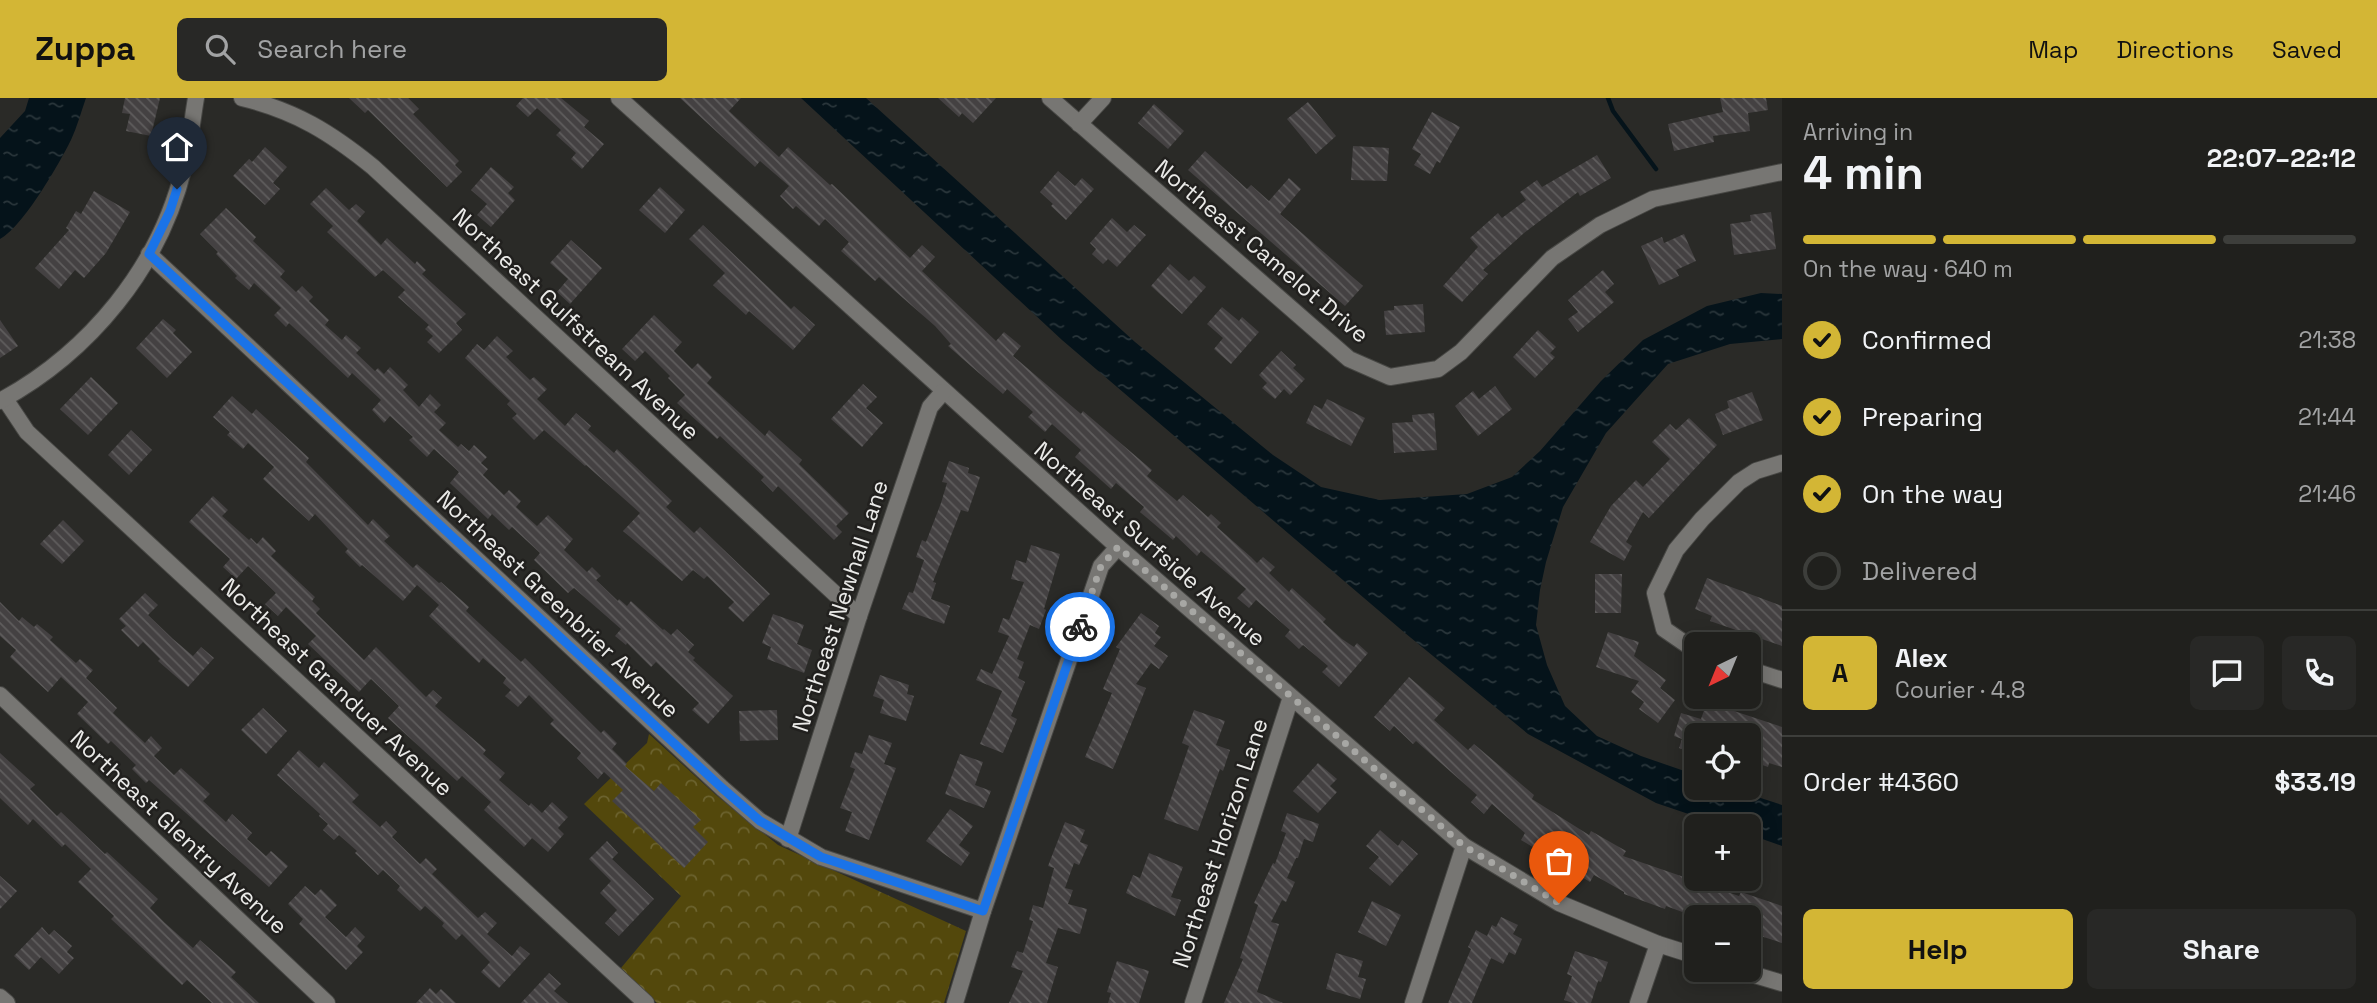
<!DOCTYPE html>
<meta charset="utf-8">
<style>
body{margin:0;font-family:"Space Grotesk",sans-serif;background:#282826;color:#f1f3f6;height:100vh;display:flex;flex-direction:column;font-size:26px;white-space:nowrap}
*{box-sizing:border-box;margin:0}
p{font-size:23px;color:#a2a3a4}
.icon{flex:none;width:38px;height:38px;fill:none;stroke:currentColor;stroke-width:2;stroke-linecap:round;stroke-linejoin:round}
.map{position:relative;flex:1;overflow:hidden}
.details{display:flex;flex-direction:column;background:#20201d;width:595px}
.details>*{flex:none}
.needle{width:46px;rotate:223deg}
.controls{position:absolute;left:1684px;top:534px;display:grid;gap:14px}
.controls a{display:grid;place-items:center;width:77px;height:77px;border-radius:10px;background:#20201d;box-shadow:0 4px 18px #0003,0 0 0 2px #3d3e3b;font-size:35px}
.pin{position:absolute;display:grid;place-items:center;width:60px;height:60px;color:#fff;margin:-72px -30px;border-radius:50% 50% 50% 0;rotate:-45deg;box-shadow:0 0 7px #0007}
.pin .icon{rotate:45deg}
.courier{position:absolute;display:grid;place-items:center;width:70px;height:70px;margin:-35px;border:5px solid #1a73e8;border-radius:50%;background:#fff;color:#222;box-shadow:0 2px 9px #0007}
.overview em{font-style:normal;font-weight:800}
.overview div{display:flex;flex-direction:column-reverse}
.overview{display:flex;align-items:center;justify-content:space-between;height:119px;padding:0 21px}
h1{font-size:46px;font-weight:800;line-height:52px}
.bar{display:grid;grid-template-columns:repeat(4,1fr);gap:10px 7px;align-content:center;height:84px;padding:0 21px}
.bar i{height:9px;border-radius:5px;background:#3d3e3b}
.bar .selected{background:#d3b635}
.bar p{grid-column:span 4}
.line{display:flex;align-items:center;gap:18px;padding:0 21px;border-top:2px solid #3d3e3b}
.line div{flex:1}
.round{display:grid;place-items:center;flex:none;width:74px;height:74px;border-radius:10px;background:#282826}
ol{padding:0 21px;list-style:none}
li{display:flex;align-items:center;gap:21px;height:77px}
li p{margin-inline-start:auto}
li .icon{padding:7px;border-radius:50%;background:#d3b635;color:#111;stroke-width:4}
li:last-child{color:#a2a3a4}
li i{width:38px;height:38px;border:4px solid #3d3e3b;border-radius:50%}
.primary-button{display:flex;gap:14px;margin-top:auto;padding:14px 21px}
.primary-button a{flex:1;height:80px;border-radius:10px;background:#d3b635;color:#111;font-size:28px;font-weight:800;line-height:80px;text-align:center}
.primary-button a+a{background:#282826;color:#f1f3f6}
header{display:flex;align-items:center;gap:42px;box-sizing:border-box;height:98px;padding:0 35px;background:#d3b635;color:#111}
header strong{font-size:33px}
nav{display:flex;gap:38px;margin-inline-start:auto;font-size:24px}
.search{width:490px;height:63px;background:#282826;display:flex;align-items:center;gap:18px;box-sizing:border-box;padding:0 24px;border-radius:10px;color:#a2a3a4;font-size:26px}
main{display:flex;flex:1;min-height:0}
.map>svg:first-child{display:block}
.forest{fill:url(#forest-crowns)}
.water{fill:url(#water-ripples)}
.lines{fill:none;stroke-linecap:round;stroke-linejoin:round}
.stream{stroke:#05131a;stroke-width:4.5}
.building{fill:url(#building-back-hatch)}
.street-casing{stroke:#474744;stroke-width:18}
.street{stroke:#777673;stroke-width:16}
.done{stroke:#a7a7a4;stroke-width:7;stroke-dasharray:0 12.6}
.route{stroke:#1a73e8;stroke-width:9}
.labels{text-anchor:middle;stroke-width:5;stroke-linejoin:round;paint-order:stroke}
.street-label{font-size:23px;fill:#eaeae8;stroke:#21201e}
</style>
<header>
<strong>Zuppa</strong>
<div class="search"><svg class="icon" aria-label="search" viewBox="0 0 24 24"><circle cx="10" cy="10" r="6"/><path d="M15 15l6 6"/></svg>Search here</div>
<nav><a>Map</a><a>Directions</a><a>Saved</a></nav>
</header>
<main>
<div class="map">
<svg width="1782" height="905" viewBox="0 0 1782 905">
<defs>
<pattern id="forest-crowns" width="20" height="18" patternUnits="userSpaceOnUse" patternTransform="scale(1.75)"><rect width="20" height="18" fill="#53480c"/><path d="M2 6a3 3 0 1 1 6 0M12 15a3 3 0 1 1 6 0" fill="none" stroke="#6c632f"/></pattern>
<pattern id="water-ripples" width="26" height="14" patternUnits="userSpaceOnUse" patternTransform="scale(1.75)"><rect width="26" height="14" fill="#05131a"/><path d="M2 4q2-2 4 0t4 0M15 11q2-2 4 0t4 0" fill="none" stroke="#2a363b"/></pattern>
<pattern id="building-back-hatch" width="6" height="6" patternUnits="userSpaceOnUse" patternTransform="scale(1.75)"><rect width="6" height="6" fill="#444142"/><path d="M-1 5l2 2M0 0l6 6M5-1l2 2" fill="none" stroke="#5f5d5d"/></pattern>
</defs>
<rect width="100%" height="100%" fill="#2a2a27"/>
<polygon class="forest" points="649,636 716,697 778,747 966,833 944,905 657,905 621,870 681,798 584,706 647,645"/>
<g class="water">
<path d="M 29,0 L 86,0 C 81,14 77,29 71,42 C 59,66 23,129 0,141 L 0,40 L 25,13 Z"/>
<polygon points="801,0 866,0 1135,244 1273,357 1321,389 1380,402 1467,396 1512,379 1540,353 1601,283 1643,242 1707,208 1761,195 1782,196 1782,241 1730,246 1668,266 1606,335 1563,409 1546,464 1540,492 1536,527 1547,567 1565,608 1597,638 1641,658 1696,677 1696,690 1730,690 1782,707 1782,748 1748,736 1748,728 1724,728 1656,705 1528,636 1405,535 1062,242"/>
</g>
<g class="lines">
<polyline class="stream" points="1608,0 1613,13 1656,71"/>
</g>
<g class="building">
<polygon points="125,0 160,0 151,38 126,33 130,16 122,15"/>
<polygon points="349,0 408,0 419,11 413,16 459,63 455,67 462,74 447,89 368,12 365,15"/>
<polygon points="523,0 561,0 589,23 584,29 604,46 582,71 571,61 576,55 556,37 561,32 537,10 528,19 516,8"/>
<polygon points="680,0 741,0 729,13 779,59 788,49 830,87 832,86 910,160 922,147 935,159 922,173 996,243 1004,234 1021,248 1013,258 1081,316 1083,313 1152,372 1147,378 1177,403 1183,397 1208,419 1211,416 1221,425 1217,429 1251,459 1257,465 1263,459 1275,469 1269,475 1289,494 1292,490 1326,521 1323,524 1342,541 1354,549 1357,545 1368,555 1339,589 1322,574 1328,568 1303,547 1299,551 1285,538 1290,532 1256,502 1249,510 1237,500 1246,491 1201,453 1197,458 1176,438 1173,442 1140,414 1144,409 1116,385 1111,391 1075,359 1081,352 1052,326 1045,334 1028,319 1033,314 1007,291 1003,296 948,248 951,246 935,228 879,179 875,183 841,153 849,144 825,121 819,128 796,108 793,111 780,98 789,88 760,63 755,69"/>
<polygon points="938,0 996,0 973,25 962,15 959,19"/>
<polygon points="1720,0 1766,0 1768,12 1748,15 1750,33 1713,38 1714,44 1674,53 1668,26 1723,14"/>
<polygon points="1308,4 1336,38 1316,56 1287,21"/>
<polygon points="1154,6 1184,33 1168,51 1138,25"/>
<polygon points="1432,14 1460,29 1440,65 1437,63 1430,76 1414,67 1421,56 1412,51"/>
<polygon points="1353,48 1389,50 1387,83 1351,82"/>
<polygon points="265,49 287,69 273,85 280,91 265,107 233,78 249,61 252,64"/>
<polygon points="1205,53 1247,91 1251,87 1269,103 1289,80 1301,91 1280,116 1363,188 1345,208 1188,72"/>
<polygon points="1597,57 1611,80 1580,98 1578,94 1524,135 1483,172 1488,176 1462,204 1443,188 1478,149 1470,140 1498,115 1502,120 1526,102 1520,94 1537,82 1542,89"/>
<polygon points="491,69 514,89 508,95 515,102 491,129 477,117 487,106 471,92"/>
<polygon points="1058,73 1075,88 1082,80 1094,91 1066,122 1051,108 1053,106 1040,94"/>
<polygon points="660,89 685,112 665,135 639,112"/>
<polygon points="326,90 349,112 356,106 365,114 357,123 381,147 387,140 415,166 417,163 426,172 422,176 466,216 456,225 462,232 439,255 427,244 433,238 425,231 429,227 398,199 405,192 383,172 375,179 327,134 333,128 310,106"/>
<polygon points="94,93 130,114 106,155 84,180 75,172 59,191 35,170 69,132 66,130 76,113 81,116"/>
<polygon points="226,110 256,139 253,143 285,173 280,179 296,194 302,188 313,199 309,203 329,222 325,227 342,242 346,237 361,250 356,255 375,273 378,270 384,276 390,269 408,287 403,292 419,309 430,296 441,307 434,314 446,325 439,332 458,349 461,346 469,353 474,347 487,359 481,365 488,371 483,377 504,397 509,392 521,403 516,409 537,428 548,417 573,441 564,452 587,474 592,469 601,478 596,482 618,503 619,501 627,508 631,503 663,532 664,531 671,537 677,531 694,547 688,554 695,560 693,562 733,598 708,626 692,612 699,605 656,564 651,569 627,545 626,547 615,538 621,531 574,490 568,495 534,462 540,455 512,429 509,432 492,416 488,421 450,385 459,374 434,351 427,359 409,342 413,339 390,318 384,325 372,312 381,302 352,275 348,280 289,225 286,229 274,217 281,210 254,185 249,192 235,180 237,178 216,156 218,154 200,136"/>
<polygon points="1771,114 1776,151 1734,157 1730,126 1751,123 1750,117"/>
<polygon points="1112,120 1127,134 1134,127 1146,137 1117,169 1108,161 1103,166 1092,156 1096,151 1090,145"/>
<polygon points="703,127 791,211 794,208 815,227 793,252 749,213 746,217 713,187 725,175 689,141"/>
<polygon points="1684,136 1696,163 1676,172 1679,178 1659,187 1641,148 1662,139 1664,145"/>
<polygon points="571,142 602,170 570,206 557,194 568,181 550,165"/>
<polygon points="1170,166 1189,183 1194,178 1206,189 1182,216 1151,188"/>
<polygon points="1603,172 1614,186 1605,194 1614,204 1578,234 1568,221 1578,214 1568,202"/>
<polygon points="1423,206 1425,234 1386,237 1384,213 1394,212 1394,208"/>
<polygon points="1222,209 1239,223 1242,219 1259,234 1231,266 1214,251 1223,240 1207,226"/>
<polygon points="654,217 682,244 674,253 692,271 698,265 712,279 707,285 765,338 769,332 802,362 799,366 849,415 836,428 842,434 834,442 778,388 773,394 761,382 764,379 720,338 717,341 677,305 685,297 668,280 670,278 645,253 635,263 622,251"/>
<polygon points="163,221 176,232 173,235 192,254 167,280 136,250"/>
<polygon points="0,222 18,248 0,260"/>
<polygon points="1538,232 1556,249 1550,255 1555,259 1535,280 1513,259"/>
<polygon points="497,238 513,253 506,259 530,282 534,279 547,291 537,301 565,328 576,315 591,328 588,332 614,355 617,351 672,403 666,409 694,435 700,429 770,496 743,524 728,510 734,504 707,478 704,481 693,472 682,483 623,433 640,415 586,367 585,368 544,332 534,342 512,320 517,316 507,306 510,303 465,260 477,246 484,252"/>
<polygon points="1281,253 1296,267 1293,270 1305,281 1290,297 1284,291 1275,301 1262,290 1267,285 1259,277"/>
<polygon points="91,279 118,305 88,337 60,311"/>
<polygon points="863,286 877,299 866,310 883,325 862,349 831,321"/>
<polygon points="1495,288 1512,311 1478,338 1455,308 1473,293 1479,301"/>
<polygon points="1752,294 1763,322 1723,337 1715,316 1729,310 1727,303"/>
<polygon points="232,298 252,316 256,311 309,360 306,364 368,427 373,421 390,438 384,443 413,470 417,466 439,485 441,484 469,509 466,513 521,564 525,560 601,635 604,632 617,645 612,651 627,666 625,668 654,693 661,685 701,722 693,729 708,744 684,770 612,703 623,692 604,674 598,681 577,660 581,655 550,626 554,622 529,597 518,609 505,598 511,592 503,585 506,580 483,560 479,565 429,518 439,507 417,487 403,503 362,467 360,469 345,454 348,451 315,416 309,423 263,381 274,369 248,345 243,351 227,337 230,334 213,319"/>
<polygon points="1327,301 1365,320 1351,348 1306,325 1314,307 1322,311"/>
<polygon points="1434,315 1437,352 1394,355 1392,325 1413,324 1412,317"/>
<polygon points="1689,320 1717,347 1649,420 1643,414 1626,444 1632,448 1624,463 1590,444 1611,408 1636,382 1643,389 1670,361 1652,344 1670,326 1676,332"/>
<polygon points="131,332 152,352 129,377 108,357"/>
<polygon points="949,363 969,370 968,375 980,379 968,414 961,412 933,484 936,485 931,501 950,508 944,526 902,511 909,494 913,495 924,462 916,459 922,442 926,444 941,405 947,385 942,384"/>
<polygon points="213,398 228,412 222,418 249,442 251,440 257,446 263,439 276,453 271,458 315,499 312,503 320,511 316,515 364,562 376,549 426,599 433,592 442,600 435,608 486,652 483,656 505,675 499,682 529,708 531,705 542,715 552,704 568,719 558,730 564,736 548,754 532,740 524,749 484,712 491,704 462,678 457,683 388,620 399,608 371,581 359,594 308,546 316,538 286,509 278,518 265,506 276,495 248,468 236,481 223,469 230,461 189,424"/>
<polygon points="63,422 84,443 62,466 40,446"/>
<polygon points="1031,447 1060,456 1044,511 1046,512 1039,531 1030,527 1017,561 1024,564 1018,580 1025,584 1011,618 1017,621 1003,655 980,646 1002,593 976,582 981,571 992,576 1009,538 998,534 1003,520 1009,522 1024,484 1011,481 1016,462 1026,465"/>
<polygon points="1595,476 1622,476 1621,515 1595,515"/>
<polygon points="1707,480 1782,508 1782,548 1710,523 1712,518 1695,511"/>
<polygon points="145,495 158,507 148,517 173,541 193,558 201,549 214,560 188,589 158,563 160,561 143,544 138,549 121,532 126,528 119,521"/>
<polygon points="0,504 19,523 22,519 34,529 37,526 53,539 50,542 76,565 80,561 93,572 86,580 117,610 113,615 145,645 151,638 162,650 154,658 174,677 181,670 210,696 203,703 226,724 232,716 252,735 247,741 266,758 271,753 288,768 269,789 149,682 146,685 132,671 136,667 111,643 108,646 77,616 88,604 61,579 48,594 10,559 16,552 0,538"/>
<polygon points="1141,515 1159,528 1155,535 1161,539 1154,548 1168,558 1159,571 1151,565 1136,586 1146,590 1113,671 1085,659 1112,595 1103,591 1120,551 1116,549"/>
<polygon points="773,516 804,527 797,546 812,552 804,575 767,561 771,549 762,545"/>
<polygon points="1608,534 1639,544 1634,558 1666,582 1660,590 1675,602 1658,625 1639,611 1644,604 1631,594 1639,583 1596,569"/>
<polygon points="880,577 909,587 907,596 914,598 906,623 880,615 884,602 873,598"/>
<polygon points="1409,579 1445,610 1434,622 1468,652 1474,646 1534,697 1532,701 1589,737 1591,733 1626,753 1623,758 1739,798 1741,794 1782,808 1782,845 1748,834 1748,819 1696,819 1666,808 1665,811 1624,796 1624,794 1594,777 1590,784 1521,742 1525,735 1492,706 1484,716 1471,704 1477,697 1416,643 1413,646 1394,628 1390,633 1374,619"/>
<polygon points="1707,604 1782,629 1782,669 1769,665 1768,669 1748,662 1748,637 1696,637 1696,656 1679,650 1682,641 1674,638 1681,615 1701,621"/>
<polygon points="263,610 287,633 266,656 241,632"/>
<polygon points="777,612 778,642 740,643 739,613"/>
<polygon points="1194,612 1225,623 1216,647 1230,652 1223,673 1220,671 1198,733 1164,721 1189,648 1182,645"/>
<polygon points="869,637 892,645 884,666 896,670 869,742 845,733 852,714 840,710 855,671 850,669 855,654 862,656"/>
<polygon points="299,652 319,670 324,664 336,675 359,697 352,704 380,729 386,723 397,734 392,739 420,766 426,760 437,771 432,776 478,820 485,814 497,825 487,836 512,858 520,848 530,856 499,890 481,874 490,864 462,836 456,842 442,828 444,825 425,808 420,813 397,792 400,788 383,772 378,777 355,755 357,753 339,737 334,742 323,732 328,726 319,718 320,716 277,677"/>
<polygon points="0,655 35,687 30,691 57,718 61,714 105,756 107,754 158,801 150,810 165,825 193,850 200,842 236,874 231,879 259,905 212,905 187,882 182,887 111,821 114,818 78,784 91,771 65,746 62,749 33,721 28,727 0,700"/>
<polygon points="960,656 983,664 975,687 991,693 984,710 945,696"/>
<polygon points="1318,665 1337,681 1330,688 1337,694 1318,715 1293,693"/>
<polygon points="950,711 973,728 959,747 970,755 961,768 926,743"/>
<polygon points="1287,715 1319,726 1313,744 1304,741 1298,760 1296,760 1287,780 1295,784 1286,804 1282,802 1271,824 1279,826 1257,894 1283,905 1224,905 1243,861 1240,860 1258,807 1254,805 1273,765 1275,766 1286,735 1281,733"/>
<polygon points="1065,724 1085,732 1080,744 1088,747 1079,767 1074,765 1065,790 1073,792 1068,806 1087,811 1080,836 1058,830 1046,865 1058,869 1047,905 1009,905 1023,873 1011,869 1017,853 1023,855 1033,823 1029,822 1033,807 1043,810 1054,770 1048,768"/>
<polygon points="1380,732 1398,748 1402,742 1418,756 1390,788 1369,770 1379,759 1366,748"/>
<polygon points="607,743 618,755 612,761 654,801 619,838 605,825 617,812 600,795 611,783 589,761"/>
<polygon points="1149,755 1183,769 1171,799 1181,802 1175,818 1126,795 1133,777 1140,780"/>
<polygon points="0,778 17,793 0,811"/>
<polygon points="305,788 315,797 321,791 337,807 325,819 346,839 355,829 365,839 357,848 363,854 346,872 299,826 303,821 288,806"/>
<polygon points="1372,803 1401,817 1386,848 1358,834"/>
<polygon points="1501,819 1518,827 1513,836 1522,841 1515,857 1509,854 1503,866 1491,860 1472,905 1448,905 1471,851 1468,849 1476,832 1487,838 1492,827 1496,829"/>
<polygon points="42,829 49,837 54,832 72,848 67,854 74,860 59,876 41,859 29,872 14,858"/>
<polygon points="1575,853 1608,864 1601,884 1598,883 1591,905 1573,905 1564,902 1572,878 1567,876"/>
<polygon points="1336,855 1363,863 1358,879 1366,881 1360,901 1326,891"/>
<polygon points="1117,863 1149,873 1139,905 1108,905 1111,895 1107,894"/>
<polygon points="549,875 561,886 554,893 568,905 521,905"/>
<polygon points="430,890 436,896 441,891 456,905 416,905"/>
</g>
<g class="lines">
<defs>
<g id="street">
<path d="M 242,0 C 296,13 331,35 373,69 L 859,518"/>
<polyline points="619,0 1118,449 1464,748 1559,805 1658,846 1696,858"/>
<polyline points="1050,0 1349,261 1390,279 1438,271 1461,254 1552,160 1600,127 1653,101 1782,74"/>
<polyline points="1079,26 1103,0"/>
<polyline points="149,156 722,690 760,723 821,759 983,813"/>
<polyline points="5,301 27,334 646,905"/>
<path d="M 0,303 C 90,254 160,169 184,69 C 190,47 192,23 196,0"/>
<polyline points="1696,553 1664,531 1655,495 1676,452 1702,421 1739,384 1756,373 1782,365"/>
<polyline points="1748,571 1782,582"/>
<polyline points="0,597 327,905"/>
<polyline points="788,741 859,518 930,309 943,294"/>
<polyline points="1738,872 1782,885"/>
<polyline points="0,899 7,905"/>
<polyline points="955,905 983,813 1101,468 1118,449"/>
<polyline points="1193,905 1291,599"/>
<polyline points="1413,905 1464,748"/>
<polyline points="1638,905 1658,846"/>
</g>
</defs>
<use href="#street" class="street-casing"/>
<use href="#street" class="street"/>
</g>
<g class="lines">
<polyline class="done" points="1080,529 1101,468 1118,449 1464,748 1559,805"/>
<polyline class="route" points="177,91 170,113 149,156 722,690 760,723 821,759 983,813 1080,529"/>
</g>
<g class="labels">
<g class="street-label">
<text transform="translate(1262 153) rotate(40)" y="8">Northeast Camelot Drive</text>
<text transform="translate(576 226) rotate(43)" y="8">Northeast Gulfstream Avenue</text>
<text transform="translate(1150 446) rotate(41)" y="8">Northeast Surfside Avenue</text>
<text transform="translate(558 506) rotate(43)" y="8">Northeast Greenbrier Avenue</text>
<text transform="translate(840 508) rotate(-72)" y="8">Northeast Newhall Lane</text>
<text transform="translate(337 589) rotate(43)" y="8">Northeast Granduer Avenue</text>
<text transform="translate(179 734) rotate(43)" y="8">Northeast Glentry Avenue</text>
<text transform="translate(1220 745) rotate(-72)" y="8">Northeast Horizon Lane</text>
</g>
</g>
</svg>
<div class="controls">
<a><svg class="needle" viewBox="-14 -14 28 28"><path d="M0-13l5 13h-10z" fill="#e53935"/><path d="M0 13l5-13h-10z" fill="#a2a3a4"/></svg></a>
<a><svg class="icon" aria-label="locate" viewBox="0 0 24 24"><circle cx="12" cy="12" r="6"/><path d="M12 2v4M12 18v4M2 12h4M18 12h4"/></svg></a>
<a>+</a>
<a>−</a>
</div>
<div class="pin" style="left:1559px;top:805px;background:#ea580c"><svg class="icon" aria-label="bag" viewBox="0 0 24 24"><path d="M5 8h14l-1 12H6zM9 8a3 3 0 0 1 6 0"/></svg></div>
<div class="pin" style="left:177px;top:91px;background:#1f2937"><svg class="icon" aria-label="home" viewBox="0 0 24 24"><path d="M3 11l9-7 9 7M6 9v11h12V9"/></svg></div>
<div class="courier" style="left:1080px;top:529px"><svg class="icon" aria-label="bike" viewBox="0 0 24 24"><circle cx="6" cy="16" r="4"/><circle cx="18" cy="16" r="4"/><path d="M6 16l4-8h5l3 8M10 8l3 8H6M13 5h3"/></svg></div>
</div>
<section class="details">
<div class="overview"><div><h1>4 min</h1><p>Arriving in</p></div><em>22:07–22:12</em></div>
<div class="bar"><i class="selected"></i><i class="selected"></i><i class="selected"></i><i></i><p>On the way · 640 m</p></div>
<ol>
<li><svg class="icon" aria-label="check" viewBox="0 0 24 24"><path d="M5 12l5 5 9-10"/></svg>Confirmed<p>21:38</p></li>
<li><svg class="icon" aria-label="check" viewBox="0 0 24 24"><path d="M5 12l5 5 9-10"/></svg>Preparing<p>21:44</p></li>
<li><svg class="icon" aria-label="check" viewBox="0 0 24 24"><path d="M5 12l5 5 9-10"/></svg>On the way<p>21:46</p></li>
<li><i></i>Delivered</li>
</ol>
<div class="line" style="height:126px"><b class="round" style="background:#d3b635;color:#111">A</b><div><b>Alex</b><p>Courier · 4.8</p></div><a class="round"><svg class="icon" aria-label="chat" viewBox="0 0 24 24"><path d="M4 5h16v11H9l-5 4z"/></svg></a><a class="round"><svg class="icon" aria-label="phone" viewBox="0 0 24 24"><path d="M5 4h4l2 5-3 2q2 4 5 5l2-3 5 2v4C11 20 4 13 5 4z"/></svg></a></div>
<div class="line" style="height:91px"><div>Order #4360</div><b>$33.19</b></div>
<div class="primary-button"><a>Help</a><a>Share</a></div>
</section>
</main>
